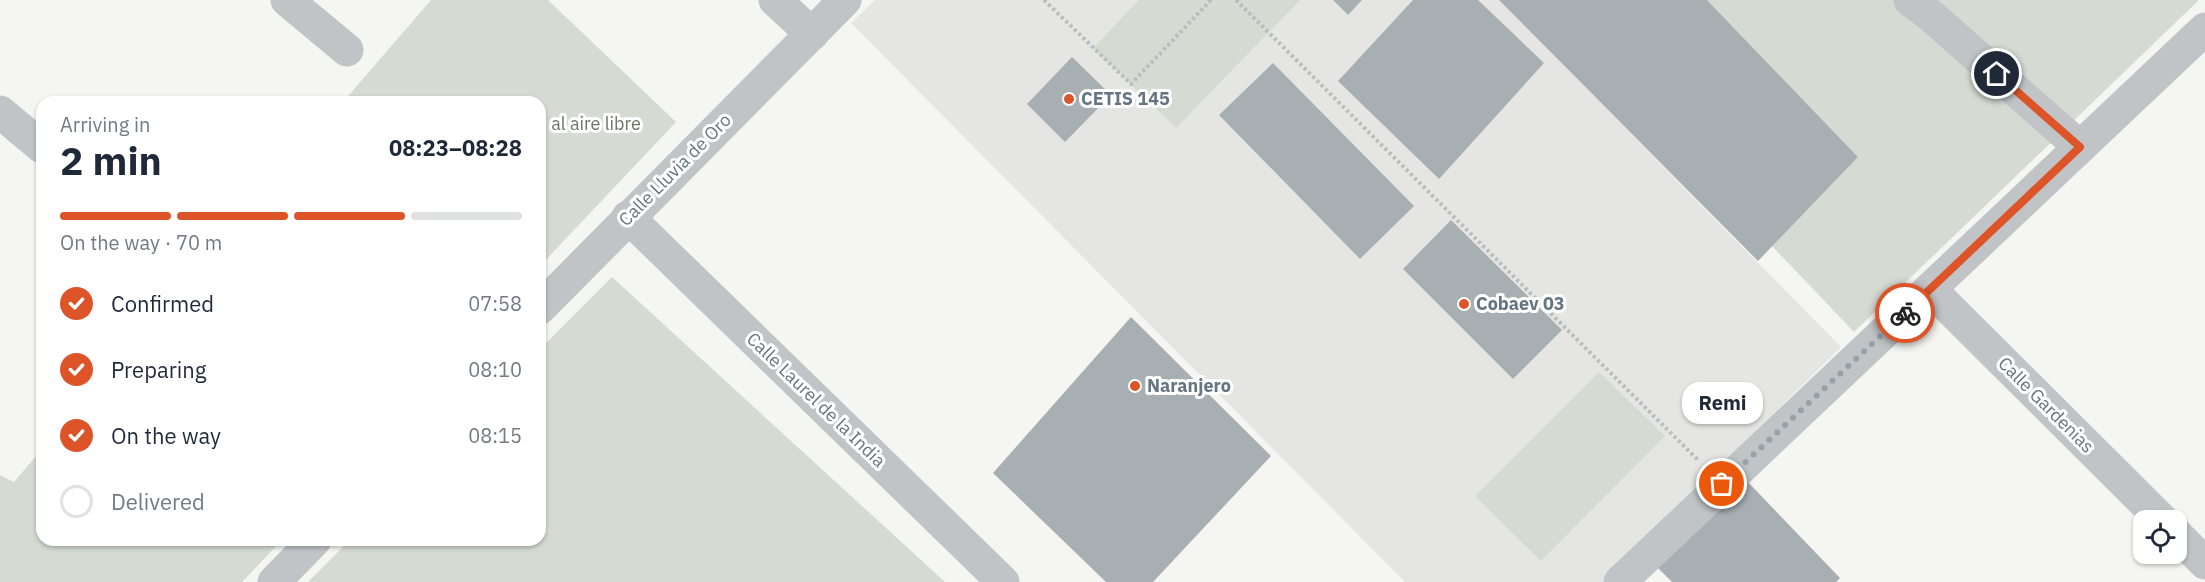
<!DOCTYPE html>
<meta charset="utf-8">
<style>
body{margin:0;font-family:"IBM Plex Sans",sans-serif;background:#f6f6f7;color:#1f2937;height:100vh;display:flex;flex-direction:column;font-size:22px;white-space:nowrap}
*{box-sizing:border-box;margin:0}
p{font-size:20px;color:#747a83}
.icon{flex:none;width:33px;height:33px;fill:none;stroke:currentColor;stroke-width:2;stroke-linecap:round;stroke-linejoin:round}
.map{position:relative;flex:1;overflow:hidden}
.details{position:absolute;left:36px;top:96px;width:510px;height:450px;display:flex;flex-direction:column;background:#fff;border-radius:18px;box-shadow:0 2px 4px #0004}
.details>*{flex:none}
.buttons{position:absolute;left:2133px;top:510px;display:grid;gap:12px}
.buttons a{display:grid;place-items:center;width:54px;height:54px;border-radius:12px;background:#fff;box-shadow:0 2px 4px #0004;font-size:30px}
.pin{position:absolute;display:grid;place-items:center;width:51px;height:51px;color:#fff;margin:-26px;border:3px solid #fff;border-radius:50%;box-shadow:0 2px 6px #0007}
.courier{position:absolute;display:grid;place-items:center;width:60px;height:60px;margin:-30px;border:4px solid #dd5428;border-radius:50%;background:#fff;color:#222;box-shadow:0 2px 8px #0007}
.bubble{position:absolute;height:42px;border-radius:18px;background:#fff;box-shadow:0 2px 4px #0004;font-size:20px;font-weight:700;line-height:42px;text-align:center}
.headline em{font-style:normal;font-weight:700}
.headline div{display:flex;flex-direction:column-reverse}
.headline{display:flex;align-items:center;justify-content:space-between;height:102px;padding:0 24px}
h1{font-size:39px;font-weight:700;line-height:45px}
.bar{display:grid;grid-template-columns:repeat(4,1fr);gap:9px 6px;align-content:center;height:72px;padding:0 24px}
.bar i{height:8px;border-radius:4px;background:#e0e1e3}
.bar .active{background:#dd5428}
.bar p{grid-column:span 4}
ol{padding:0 24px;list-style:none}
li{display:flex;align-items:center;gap:18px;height:66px}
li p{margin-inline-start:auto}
li .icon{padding:6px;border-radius:50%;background:#dd5428;color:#fff;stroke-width:4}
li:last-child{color:#747a83}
li i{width:33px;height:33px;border:3px solid #e0e1e3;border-radius:50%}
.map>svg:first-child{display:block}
.built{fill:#e5e6e4}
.green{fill:#d5dbd2}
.building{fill:#a7afb3}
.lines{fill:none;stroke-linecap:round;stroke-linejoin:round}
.path{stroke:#babcbe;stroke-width:4;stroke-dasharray:3 3;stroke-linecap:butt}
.minor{stroke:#c0c4c7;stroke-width:33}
.done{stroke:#97a1a8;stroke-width:6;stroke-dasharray:0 10.8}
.route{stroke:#dd5428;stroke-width:8}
.poi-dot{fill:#dd5428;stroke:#fff;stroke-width:2}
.labels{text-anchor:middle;stroke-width:6;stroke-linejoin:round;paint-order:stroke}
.poi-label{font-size:18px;font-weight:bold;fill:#647481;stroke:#fff;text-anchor:start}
.park-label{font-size:18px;fill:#677863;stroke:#fff}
.street-label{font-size:18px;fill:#647481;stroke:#fff}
</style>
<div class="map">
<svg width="2205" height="582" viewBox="0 0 2205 582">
<rect width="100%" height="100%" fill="#f5f5f1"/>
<polygon class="built" points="875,0 1499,0 1841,347 1603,582 1405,582 851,23"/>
<g class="green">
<polygon points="431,0 548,0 676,122 540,266 540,102 343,102"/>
<polygon points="1139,0 1300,0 1176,128 1093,48"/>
<polygon points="1707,0 2199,0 1854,332 1772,246 1858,157"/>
<polygon points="612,277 945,582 308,582 350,540 540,540 540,349"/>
<polygon points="1599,372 1665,436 1541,561 1475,496"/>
<polygon points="42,449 42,540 282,540 242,582 0,582 0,475 14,482"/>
</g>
<g class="building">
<polygon points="1333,0 1362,0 1348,15"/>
<polygon points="1413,0 1478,0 1544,63 1439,179 1338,81"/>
<polygon points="1499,0 1707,0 1858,157 1758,261"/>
<polygon points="1072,57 1111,95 1065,142 1027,104"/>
<polygon points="1273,63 1414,206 1360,259 1219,115"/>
<polygon points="1451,220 1562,330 1513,379 1403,269"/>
<polygon points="1131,317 1271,456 1153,582 1106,582 993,473"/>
<polygon points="1744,478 1840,578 1836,582 1672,582 1654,564"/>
</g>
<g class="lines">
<g class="path">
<polyline points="1044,0 1131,84 1211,0"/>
<polyline points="1236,0 1698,460"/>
</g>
<g class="minor">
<polyline points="287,0 347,50"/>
<polyline points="775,0 812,34"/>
<polyline points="1910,0 1930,15 2080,147"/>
<polyline points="0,112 42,147"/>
<polyline points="628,217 1003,582"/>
<polyline points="1930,289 2162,520"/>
<polyline points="540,308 845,0"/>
<polyline points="2176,534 2205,563"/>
<polyline points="274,582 315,540"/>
<polyline points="1620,582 2205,29"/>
</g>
</g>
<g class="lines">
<polyline class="done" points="1722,484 1905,313"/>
<polyline class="route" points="1905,313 2080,147 1997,74"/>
</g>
<g class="poi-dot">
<circle cx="1069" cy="99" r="6"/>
<circle cx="1464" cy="304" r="6"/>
<circle cx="1135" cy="386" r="6"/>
</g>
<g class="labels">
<g class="poi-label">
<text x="1081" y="105">CETIS 145</text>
<text x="1476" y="310">Cobaev 03</text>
<text x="1147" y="392">Naranjero</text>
</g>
<g class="park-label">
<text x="596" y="130">al aire libre</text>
</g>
<g class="street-label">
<text transform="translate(675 170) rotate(-45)" y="6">Calle Lluvia de Oro</text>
<text transform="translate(816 400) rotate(44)" y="6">Calle Laurel de la India</text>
<text transform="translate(2046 405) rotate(45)" y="6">Calle Gardenias</text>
</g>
</g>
</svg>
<div class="buttons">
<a><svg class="icon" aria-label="locate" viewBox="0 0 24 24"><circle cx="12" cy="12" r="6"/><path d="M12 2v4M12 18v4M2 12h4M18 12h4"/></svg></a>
</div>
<div class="pin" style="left:1722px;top:484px;background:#ea580c"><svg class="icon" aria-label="bag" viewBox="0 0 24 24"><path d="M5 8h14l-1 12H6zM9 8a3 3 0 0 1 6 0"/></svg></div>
<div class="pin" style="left:1997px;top:74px;background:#1f2937"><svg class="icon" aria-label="home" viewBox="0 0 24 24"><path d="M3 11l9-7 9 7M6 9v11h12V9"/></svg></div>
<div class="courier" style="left:1905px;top:313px"><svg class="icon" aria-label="bike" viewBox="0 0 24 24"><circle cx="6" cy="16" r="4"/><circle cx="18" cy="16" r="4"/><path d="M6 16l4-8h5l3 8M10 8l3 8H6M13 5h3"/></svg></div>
<div class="bubble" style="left:1682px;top:382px;width:81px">Remi</div>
<section class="details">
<div class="headline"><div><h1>2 min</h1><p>Arriving in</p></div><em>08:23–08:28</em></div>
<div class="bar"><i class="active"></i><i class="active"></i><i class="active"></i><i></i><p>On the way · 70 m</p></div>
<ol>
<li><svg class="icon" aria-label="check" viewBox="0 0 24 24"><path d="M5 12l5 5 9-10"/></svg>Confirmed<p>07:58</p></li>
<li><svg class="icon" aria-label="check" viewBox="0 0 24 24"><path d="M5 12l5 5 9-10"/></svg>Preparing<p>08:10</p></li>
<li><svg class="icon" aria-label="check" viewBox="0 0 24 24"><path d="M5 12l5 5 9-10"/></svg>On the way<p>08:15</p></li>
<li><i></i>Delivered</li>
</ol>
</section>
</div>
